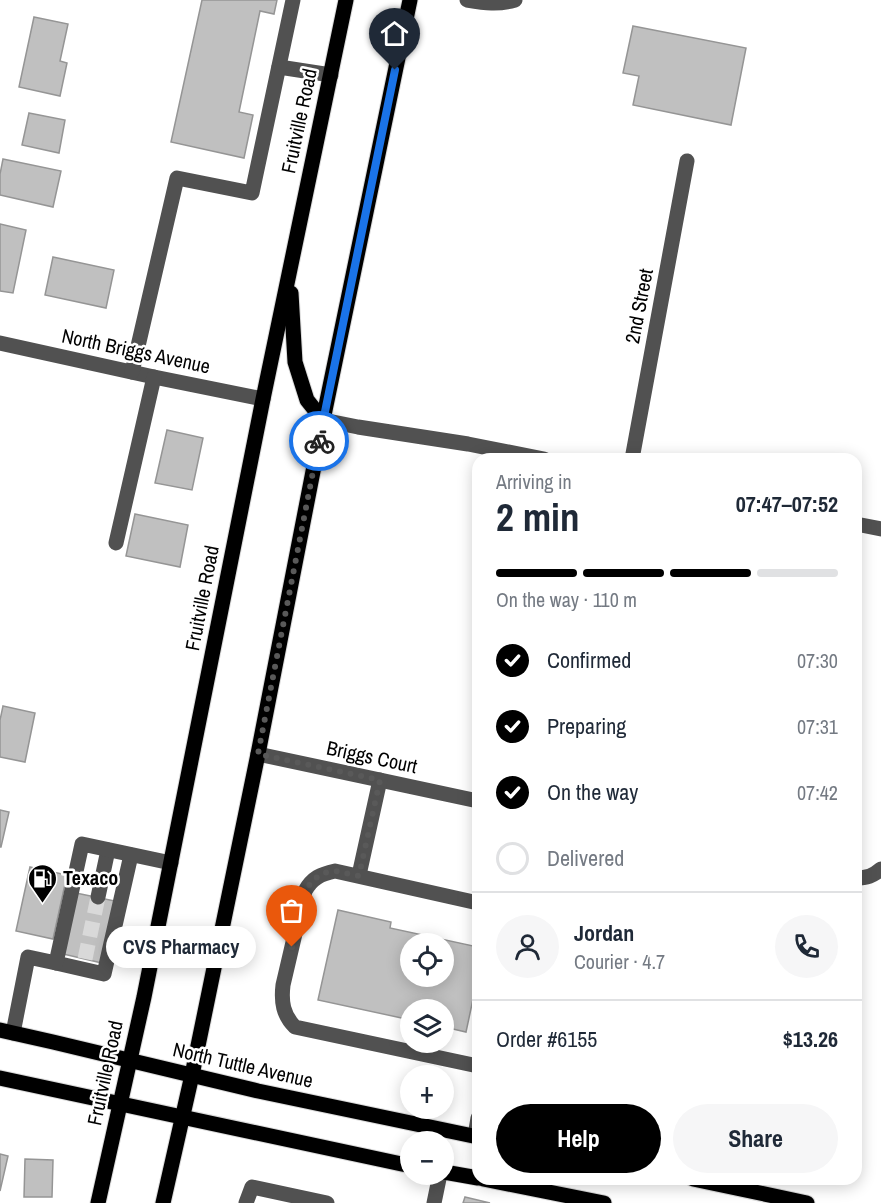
<!DOCTYPE html>
<meta charset="utf-8">
<style>
body{margin:0;font-family:"Archivo Narrow",sans-serif;background:#f6f6f7;color:#1f2937;height:100vh;display:flex;flex-direction:column;font-size:22px;white-space:nowrap}
*{box-sizing:border-box;margin:0}
p{font-size:20px;color:#747a83}
.icon{flex:none;width:33px;height:33px;fill:none;stroke:currentColor;stroke-width:2;stroke-linecap:round;stroke-linejoin:round}
.map{position:relative;flex:1;overflow:hidden}
.details{position:absolute;left:472px;top:453px;width:390px;height:732px;display:flex;flex-direction:column;background:#fff;border-radius:18px;box-shadow:0 3px 15px #0003}
.details>*{flex:none}
.controls{position:absolute;left:400px;top:933px;display:grid;gap:12px}
.controls a{display:grid;place-items:center;width:54px;height:54px;border-radius:50%;background:#fff;box-shadow:0 3px 15px #0003;font-size:30px}
.pin{position:absolute;display:grid;place-items:center;width:51px;height:51px;color:#fff;margin:-62px -26px;border-radius:50% 50% 50% 0;rotate:-45deg;box-shadow:0 0 6px #0007}
.pin .icon{rotate:45deg}
.courier{position:absolute;display:grid;place-items:center;width:60px;height:60px;margin:-30px;border:4px solid #1a73e8;border-radius:50%;background:#fff;color:#222;box-shadow:0 2px 8px #0007}
.bubble{position:absolute;height:42px;border-radius:21px;background:#fff;box-shadow:0 3px 15px #0003;font-size:20px;font-weight:700;line-height:42px;text-align:center}
.overview em{font-style:normal;font-weight:700}
.overview div{display:flex;flex-direction:column-reverse}
.overview{display:flex;align-items:center;justify-content:space-between;height:102px;padding:0 24px}
h1{font-size:39px;font-weight:700;line-height:45px}
.bar{display:grid;grid-template-columns:repeat(4,1fr);gap:9px 6px;align-content:center;height:72px;padding:0 24px}
.bar i{height:8px;border-radius:4px;background:#e0e1e3}
.bar .on{background:#000}
.bar p{grid-column:span 4}
.line{display:flex;align-items:center;gap:15px;padding:0 24px;border-top:2px solid #e0e1e3}
.line div{flex:1}
.round{display:grid;place-items:center;flex:none;width:63px;height:63px;border-radius:32px;background:#f6f6f7}
ol{padding:0 24px;list-style:none}
li{display:flex;align-items:center;gap:18px;height:66px}
li p{margin-inline-start:auto}
li .icon{padding:6px;border-radius:50%;background:#000;color:#fff;stroke-width:4}
li:last-child{color:#747a83}
li i{width:33px;height:33px;border:3px solid #e0e1e3;border-radius:50%}
.action{display:flex;gap:12px;margin-top:auto;padding:12px 24px}
.action a{flex:1;height:69px;border-radius:36px;background:#000;color:#fff;font-size:24px;font-weight:700;line-height:69px;text-align:center}
.action a+a{background:#f6f6f7;color:#1f2937}
.map>svg:first-child{display:block}
.building{fill:#c0c0c0;stroke:#959595;stroke-width:1.5;fill-rule:evenodd}
.lines{fill:none;stroke-linecap:round;stroke-linejoin:round}
.minor-tunnel{stroke:#d9d9d9;stroke-width:15;stroke-dasharray:15 8;stroke-linecap:butt}
.major-casing{stroke:#dbdbdb;stroke-width:17}
.minor{stroke:#515151;stroke-width:15}
.major{stroke:#000;stroke-width:15}
.done{stroke:#595959;stroke-width:6;stroke-dasharray:0 10.8}
.route{stroke:#1a73e8;stroke-width:8}
.labels{text-anchor:middle;stroke-width:5;stroke-linejoin:round;paint-order:stroke}
.street-label{font-size:20px;fill:#000;stroke:#fff}
.poi-label{font-size:20px;font-weight:bold;fill:#000;stroke:#fff;text-anchor:start}
</style>
<div class="map">
<svg width="881" height="1203" viewBox="0 0 881 1203">
<rect width="100%" height="100%" fill="#fff"/>
<g class="building">
<polygon points="202,0 277,0 274,14 260,11 239,112 253,115 244,158 171,142"/>
<polygon points="34,17 68,24 60,61 67,63 60,96 19,87"/>
<polygon points="633,26 746,48 731,125 633,105 639,76 623,73"/>
<polygon points="29,113 65,120 59,153 22,145"/>
<polygon points="3,159 61,171 53,207 0,195 0,174"/>
<polygon points="0,224 26,230 13,293 0,291"/>
<polygon points="53,257 114,270 106,308 45,295"/>
<polygon points="167,430 203,438 192,490 155,483"/>
<polygon points="135,514 188,525 180,567 126,556"/>
<polygon points="3,706 35,713 25,762 0,757 0,720"/>
<polygon points="0,810 9,812 1,847 0,847"/>
<polygon points="30,867 67,875 53,939 16,931"/>
<polygon points="76,893 115,901 102,963 63,954"/>
<path d="M 338,910 L 391,922 L 390,928 L 478,947 L 478,976 L 466,1032 L 444,1027 L 444,1010 L 411,1010 L 411,1020 L 318,1000 ZM 411,944 L 444,944 L 444,976 L 411,976 Z"/>
<polygon points="0,1154 8,1156 0,1191"/>
<polygon points="25,1159 53,1160 52,1197 24,1197"/>
<polygon points="465,1197 490,1203 463,1203"/>
</g>
<g class="lines">
<polyline class="minor-tunnel" points="85,959 98,897"/>
<defs>
<g id="major">
<polyline points="291,293 295,362 307,400 323,420"/>
<polyline points="0,1030 53,1042 258,1091 478,1137"/>
<polyline points="0,1078 411,1166"/>
<polyline points="444,1172 478,1178"/>
<polyline points="483,1179 604,1203"/>
<polyline points="693,1179 807,1203"/>
<polyline points="98,1203 144,997 263,399 346,0"/>
<polyline points="163,1203 192,1075 258,754 323,420 410,0"/>
</g>
</defs>
<use href="#major" class="major-casing"/>
<g class="minor">
<path d="M 467,0 C 485,3 498,5 515,0"/>
<polyline points="279,67 331,75"/>
<polyline points="0,343 154,377 263,399"/>
<polyline points="132,372 177,178 252,193 293,0"/>
<polyline points="323,420 358,427 468,444 544,459"/>
<polyline points="632,459 687,161"/>
<polyline points="856,524 881,529"/>
<polyline points="116,543 154,377"/>
<polyline points="258,754 478,801"/>
<polyline points="359,875 380,780"/>
<path d="M 856,878 C 867,878 873,876 881,869"/>
<polyline points="98,897 108,850"/>
<path d="M 478,903 L 335,871 C 321,874 312,878 305,891 L 283,985 C 281,1002 283,1015 295,1027 L 478,1066"/>
<polyline points="56,963 104,974 131,855"/>
<polyline points="13,1033 28,957 56,963 82,844 171,863"/>
<polyline points="475,1136 478,1118"/>
<polyline points="246,1203 252,1187 327,1203"/>
<polyline points="434,1203 440,1174"/>
</g>
<use href="#major" class="major"/>
</g>
<g class="lines">
<polyline class="done" points="292,947 305,891 313,880 323,873 335,871 359,876 380,780 258,754 319,441"/>
<polyline class="route" points="319,441 395,70"/>
</g>
<defs>
<symbol id="fuel-pin" viewBox="-11 -11 22 30"><path d="M0 17L-7.5 6A9.5 9.5 0 1 1 7.5 6Z" fill="#000" stroke="#fff"/><path d="M-5.5-6h7V0h2V4h1.3V-2.5L3-4.5l.8-.8L6-3V5H2.5V1h-1V6h-7ZM-4.2-4.7v3.2H.2V-4.7Z" fill="#fff"/></symbol>
</defs>
<g fill-rule="evenodd">
<use href="#fuel-pin" x="26" y="862" width="33" height="45"/>
</g>
<g class="labels">
<g class="street-label">
<text transform="translate(299 121) rotate(-78)" y="7">Fruitville Road</text>
<text transform="translate(639 306) rotate(-79)" y="7">2nd Street</text>
<text transform="translate(136 351) rotate(12)" y="7">North Briggs Avenue</text>
<text transform="translate(202 598) rotate(-79)" y="7">Fruitville Road</text>
<text transform="translate(372 757) rotate(12)" y="7">Briggs Court</text>
<text transform="translate(243 1065) rotate(13)" y="7">North Tuttle Avenue</text>
<text transform="translate(105 1073) rotate(-78)" y="7">Fruitville Road</text>
</g>
<g class="poi-label">
<text x="63" y="885">Texaco</text>
</g>
</g>
</svg>
<div class="controls">
<a><svg class="icon" aria-label="locate" viewBox="0 0 24 24"><circle cx="12" cy="12" r="6"/><path d="M12 2v4M12 18v4M2 12h4M18 12h4"/></svg></a>
<a><svg class="icon" aria-label="layers" viewBox="0 0 24 24"><path d="M12 4l9 5-9 5-9-5zM3 14l9 5 9-5"/></svg></a>
<a>+</a>
<a>−</a>
</div>
<div class="pin" style="left:292px;top:947px;background:#ea580c"><svg class="icon" aria-label="bag" viewBox="0 0 24 24"><path d="M5 8h14l-1 12H6zM9 8a3 3 0 0 1 6 0"/></svg></div>
<div class="pin" style="left:395px;top:70px;background:#1f2937"><svg class="icon" aria-label="home" viewBox="0 0 24 24"><path d="M3 11l9-7 9 7M6 9v11h12V9"/></svg></div>
<div class="courier" style="left:319px;top:441px"><svg class="icon" aria-label="bike" viewBox="0 0 24 24"><circle cx="6" cy="16" r="4"/><circle cx="18" cy="16" r="4"/><path d="M6 16l4-8h5l3 8M10 8l3 8H6M13 5h3"/></svg></div>
<div class="bubble" style="left:106px;top:926px;width:150px">CVS Pharmacy</div>
<section class="details">
<div class="overview"><div><h1>2 min</h1><p>Arriving in</p></div><em>07:47–07:52</em></div>
<div class="bar"><i class="on"></i><i class="on"></i><i class="on"></i><i></i><p>On the way · 110 m</p></div>
<ol>
<li><svg class="icon" aria-label="check" viewBox="0 0 24 24"><path d="M5 12l5 5 9-10"/></svg>Confirmed<p>07:30</p></li>
<li><svg class="icon" aria-label="check" viewBox="0 0 24 24"><path d="M5 12l5 5 9-10"/></svg>Preparing<p>07:31</p></li>
<li><svg class="icon" aria-label="check" viewBox="0 0 24 24"><path d="M5 12l5 5 9-10"/></svg>On the way<p>07:42</p></li>
<li><i></i>Delivered</li>
</ol>
<div class="line" style="height:108px"><a class="round"><svg class="icon" aria-label="person" viewBox="0 0 24 24"><circle cx="12" cy="8" r="4"/><path d="M4 21q1-7 8-7t8 7"/></svg></a><div><b>Jordan</b><p>Courier · 4.7</p></div><a class="round"><svg class="icon" aria-label="phone" viewBox="0 0 24 24"><path d="M5 4h4l2 5-3 2q2 4 5 5l2-3 5 2v4C11 20 4 13 5 4z"/></svg></a></div>
<div class="line" style="height:78px"><div>Order #6155</div><b>$13.26</b></div>
<div class="action"><a>Help</a><a>Share</a></div>
</section>
</div>
